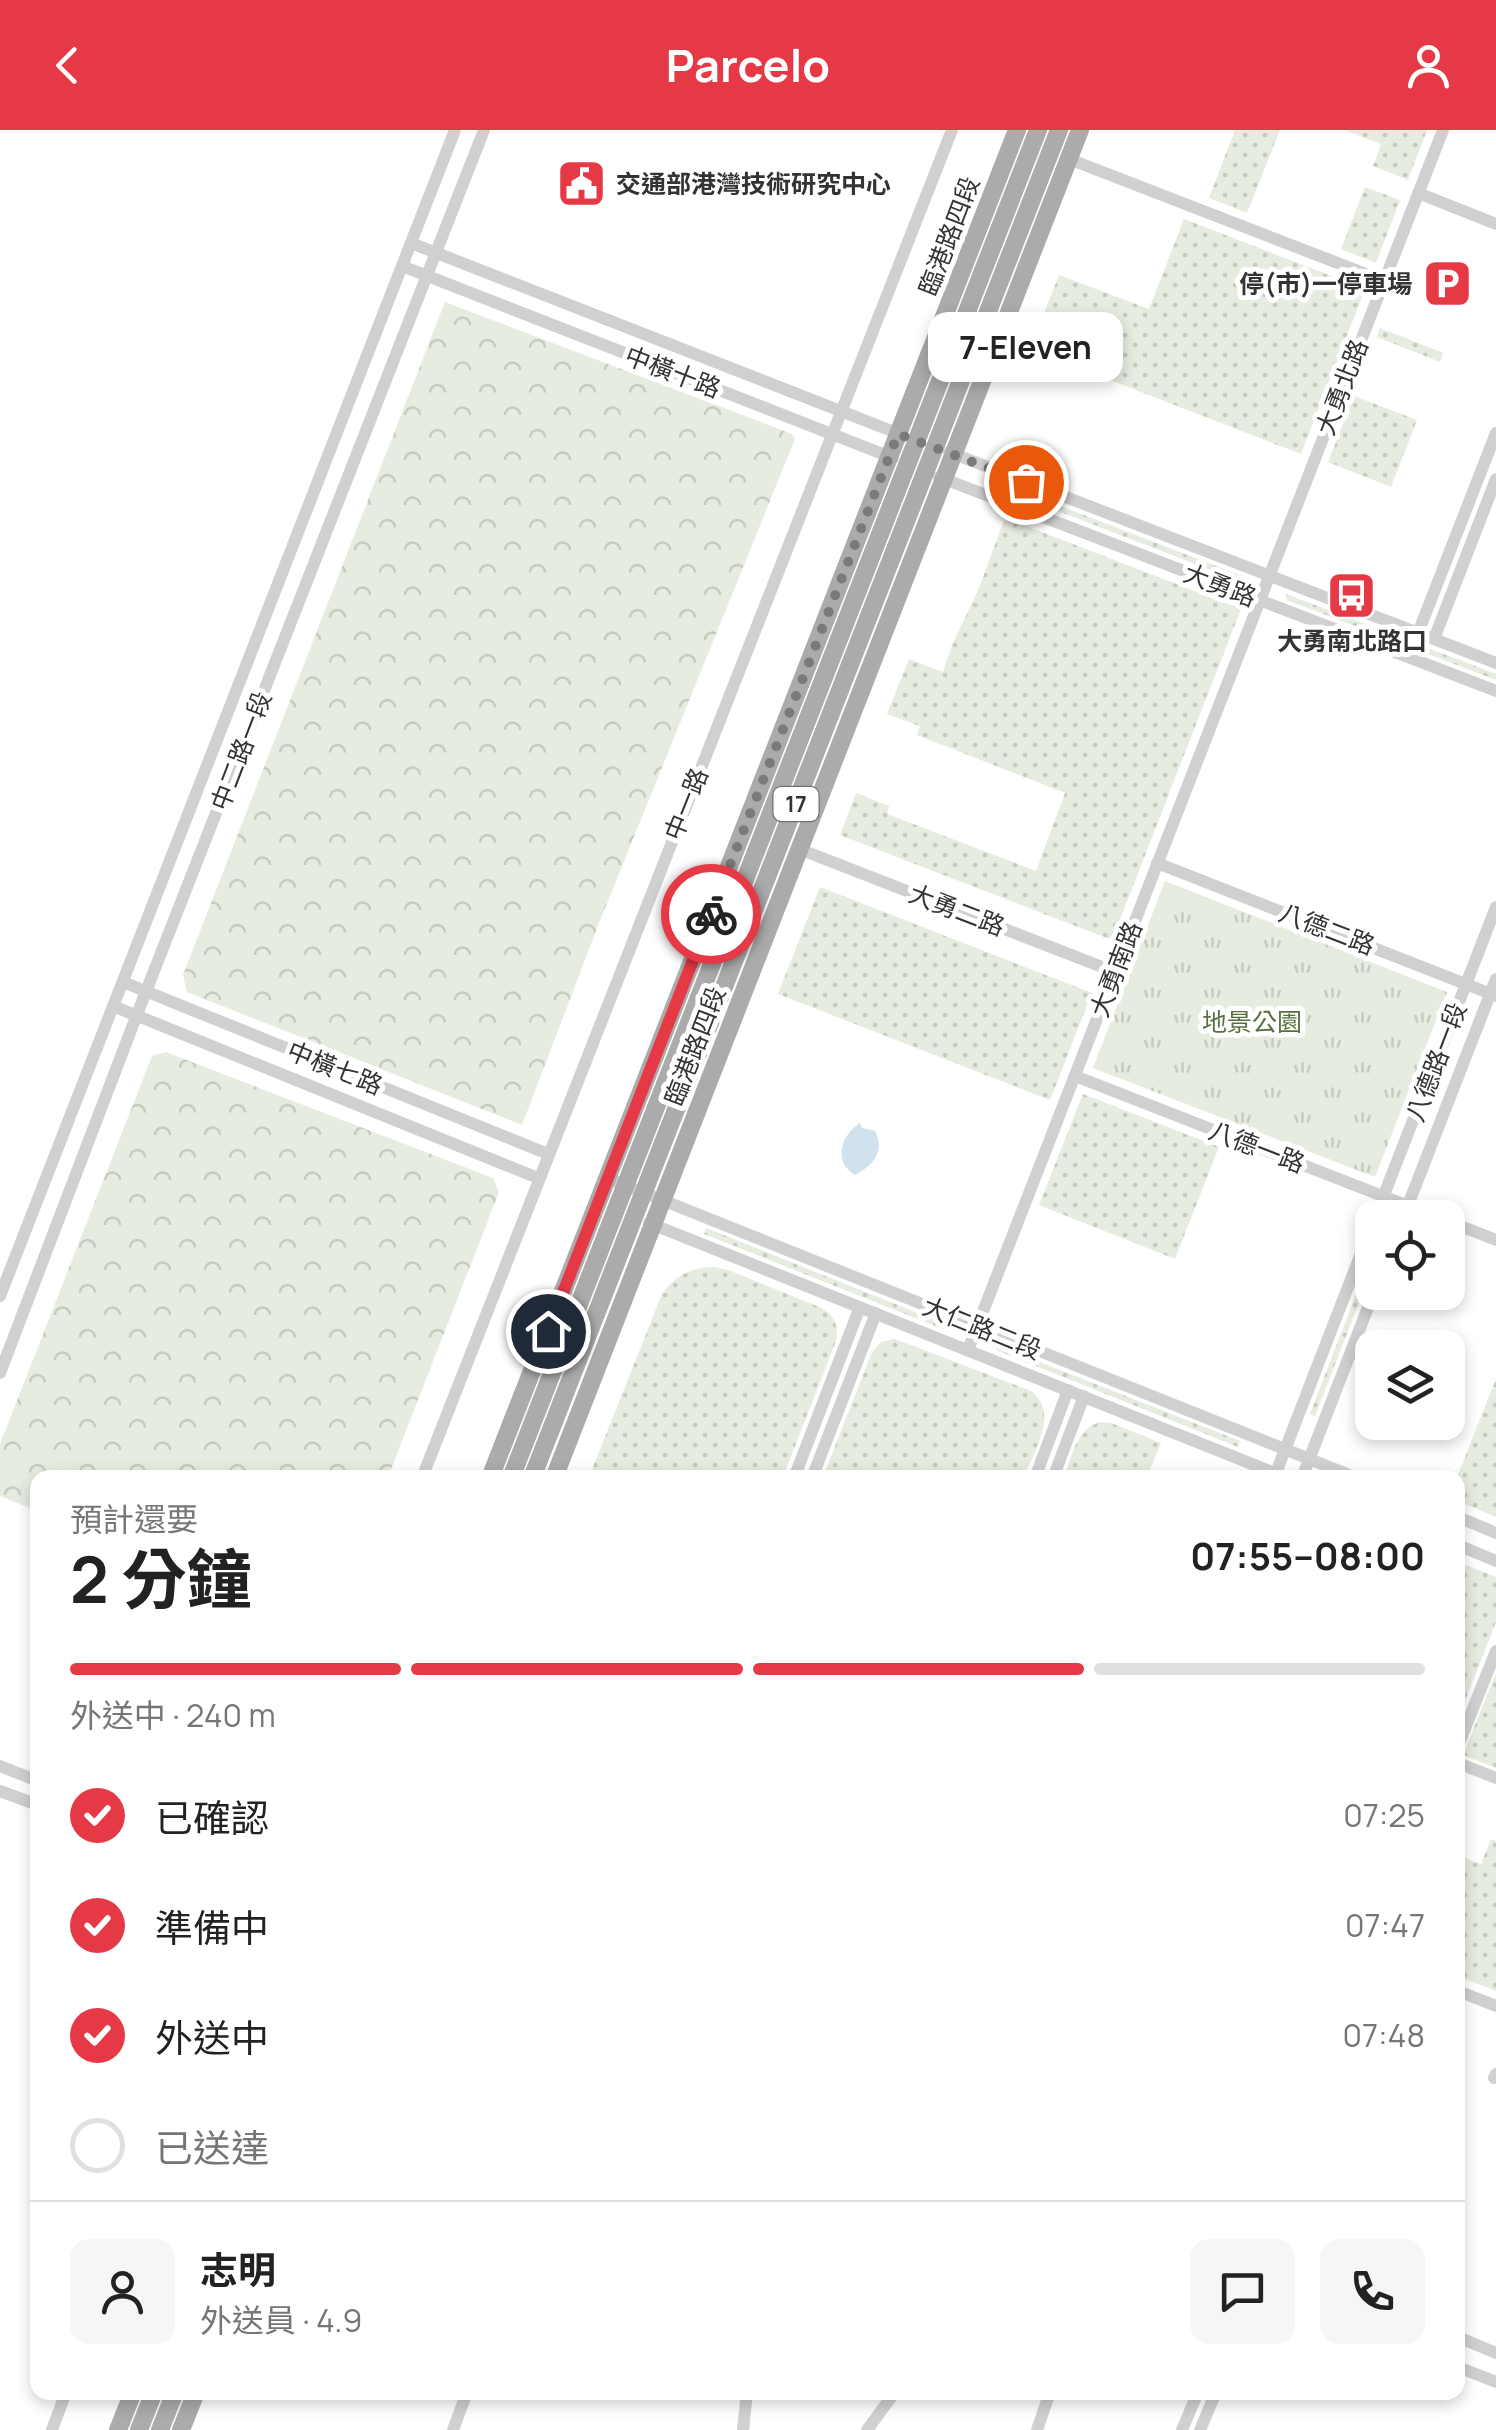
<!DOCTYPE html>
<html lang="zh-TW">
<meta charset="utf-8">
<style>
body{margin:0;font-family:Manrope,"Noto Sans TC",sans-serif;background:#f6f6f6;color:#222;height:100vh;display:flex;flex-direction:column;font-size:38px;white-space:nowrap}
*{box-sizing:border-box;margin:0}
p{font-size:32px;color:#767676}
.icon{flex:none;width:55px;height:55px;fill:none;stroke:currentColor;stroke-width:2;stroke-linecap:round;stroke-linejoin:round}
.map{position:relative;flex:1;overflow:hidden}
.drawer{position:absolute;left:30px;top:1340px;width:1435px;height:930px;display:flex;flex-direction:column;background:#fff;border-radius:20px;box-shadow:0 5px 15px #0003}
.drawer>*{flex:none}
.controls{position:absolute;left:1355px;top:1070px;display:grid;gap:20px}
.controls a{display:grid;place-items:center;width:110px;height:110px;border-radius:20px;background:#fff;box-shadow:0 5px 15px #0003;font-size:50px}
.pin{position:absolute;display:grid;place-items:center;width:85px;height:85px;color:#fff;margin:-42px;border:5px solid #fff;border-radius:50%;box-shadow:0 2px 10px #0007}
.courier{position:absolute;display:grid;place-items:center;width:100px;height:100px;margin:-50px;border:8px solid #e63946;border-radius:50%;background:#fff;color:#222;box-shadow:0 2px 12px #0007}
.bubble{position:absolute;height:70px;border-radius:20px;background:#fff;box-shadow:0 5px 15px #0003;font-size:32px;font-weight:700;line-height:70px;text-align:center}
.head em{font-style:normal;font-weight:700}
.head div{display:flex;flex-direction:column-reverse}
.head{display:flex;align-items:center;justify-content:space-between;height:170px;padding:0 40px}
h1{font-size:65px;font-weight:700;line-height:75px}
.bar{display:grid;grid-template-columns:repeat(4,1fr);gap:15px 10px;align-content:center;height:120px;padding:0 40px}
.bar i{height:12px;border-radius:8px;background:#e0e0e0}
.bar .active{background:#e63946}
.bar p{grid-column:span 4}
.line{display:flex;align-items:center;gap:25px;padding:0 40px;border-top:2px solid #e0e0e0}
.line div{flex:1}
.round{display:grid;place-items:center;flex:none;width:105px;height:105px;border-radius:20px;background:#f6f6f6}
ol{padding:0 40px;list-style:none}
li{display:flex;align-items:center;gap:30px;height:110px}
li p{margin-inline-start:auto}
li .icon{padding:10px;border-radius:50%;background:#e63946;color:#fff;stroke-width:4}
li:last-child{color:#767676}
li i{width:55px;height:55px;border:5px solid #e0e0e0;border-radius:50%}
header{display:flex;justify-content:space-between;align-items:center;height:130px;padding:0 40px;background:#e63946;color:#fff;font-size:45px;font-weight:700}
.map>svg:first-child{display:block}
.grass{fill:url(#grass-dots)}
.forest{fill:url(#forest-crowns)}
.park{fill:url(#park-tufts)}
.water{fill:#cfe2ee}
.lines{fill:none;stroke-linecap:round;stroke-linejoin:round}
.minor{stroke:#d0d0d0;stroke-width:12}
.major{stroke:#ababab;stroke-width:18}
.done{stroke:#7a7a7a;stroke-width:10;stroke-dasharray:0 18}
.route{stroke:#e63946;stroke-width:12}
.labels{text-anchor:middle;stroke-width:10;stroke-linejoin:round;paint-order:stroke}
.shield{fill:#fff;stroke:#707070;stroke-width:2.5}
.shield-label{font-size:22px;font-weight:bold;fill:#333}
.poi-label{font-size:25px;font-weight:bold;fill:#333;stroke:#fff;text-anchor:start}
.street-label{font-size:25px;fill:#333;stroke:#fff}
.park-label{font-size:25px;fill:#56703f;stroke:#fff}
</style>
<header><svg class="icon" aria-label="back" viewBox="0 0 24 24"><path d="M15 5l-7 7 7 7"/></svg>Parcelo<svg class="icon" aria-label="person" viewBox="0 0 24 24"><circle cx="12" cy="8" r="4"/><path d="M4 21q1-7 8-7t8 7"/></svg></header>
<div class="map">
<svg width="1496" height="2300" viewBox="0 0 1496 2300">
<defs>
<pattern id="grass-dots" width="8" height="8" patternUnits="userSpaceOnUse" patternTransform="scale(2.5)"><rect width="8" height="8" fill="#e6ecdf"/><path d="M2 2h.1M6 6h.1" fill="none" stroke="#c6cbc0" stroke-width="1.8" stroke-linecap="round"/></pattern>
<pattern id="forest-crowns" width="20" height="18" patternUnits="userSpaceOnUse" patternTransform="scale(2.5)"><rect width="20" height="18" fill="#e6ecdf"/><path d="M2 6a3 3 0 1 1 6 0M12 15a3 3 0 1 1 6 0" fill="none" stroke="#c6cbc0"/></pattern>
<pattern id="park-tufts" width="24" height="20" patternUnits="userSpaceOnUse" patternTransform="scale(2.5)"><rect width="24" height="20" fill="#e6ecdf"/><path d="M3 7l-1-3M5 7V3M7 7l1-3M15 17l-1-3M17 17v-4M19 17l1-3" fill="none" stroke="#c6cbc0"/></pattern>
</defs>
<rect width="100%" height="100%" fill="#fff"/>
<g class="grass">
<polygon points="1235,0 1280,0 1247,83 1209,68"/>
<polygon points="1344,0 1427,0 1408,50 1373,36 1381,14"/>
<polygon points="1365,57 1400,70 1376,133 1341,119"/>
<polygon points="1184,89 1365,159 1301,324 1030,219 1059,145 1149,179"/>
<polygon points="1380,198 1443,223 1440,232 1377,207"/>
<polygon points="1354,266 1417,290 1391,357 1328,332"/>
<polygon points="993,350 1242,446 1243,450 1239,451 991,355"/>
<polygon points="1004,390 1021,394 1241,479 1112,810 840,705 856,663 889,676 887,684 1036,741 1065,663 917,605 920,596 887,584 909,529 943,542 952,515 979,458"/>
<polygon points="1286,464 1496,544 1496,550 1287,470"/>
<polygon points="820,757 1092,863 1050,970 778,864"/>
<polygon points="1083,964 1219,1017 1175,1129 1039,1075"/>
<polygon points="706,1098 950,1196 952,1199 948,1201 704,1104"/>
<polygon points="1372,1123 1372,1139 1315,1286 1310,1284"/>
<path d="M 714,1137 L 728,1140 L 822,1178 C 835,1186 839,1196 836,1211 L 783,1347 L 589,1347 L 662,1164 C 675,1146 691,1137 714,1137 Z"/>
<path d="M 895,1209 L 1031,1261 C 1060,1282 1034,1321 1024,1347 L 823,1347 L 872,1222 L 881,1212 Z"/>
<polygon points="996,1215 1240,1311 1238,1317 996,1220"/>
<polygon points="1496,1249 1496,1387 1458,1371 1457,1347"/>
<path d="M 1100,1292 L 1111,1293 L 1161,1313 L 1147,1347 L 1064,1347 C 1072,1326 1076,1299 1100,1292 Z"/>
<polygon points="1458,1432 1496,1447 1496,1492 1458,1589"/>
<polygon points="1496,1543 1496,1638 1463,1625"/>
<polygon points="1491,1709 1496,1711 1496,1861 1458,1846 1458,1725 1481,1734"/>
</g>
<g class="forest">
<polygon points="445,172 792,304 795,309 599,793 522,995 187,862 183,845"/>
<polygon points="166,922 493,1048 499,1062 388,1347 38,1348 37,1381 0,1366 0,1314 152,926"/>
</g>
<polygon class="park" points="1165,751 1447,862 1375,1047 1093,938"/>
<path class="water" d="M 860,993 L 862,998 L 875,1001 C 886,1022 872,1036 855,1045 C 833,1032 840,1006 860,993 Z"/>
<g class="lines">
<g class="minor">
<polyline points="1069,29 1384,151"/>
<polyline points="1418,63 1496,94"/>
<polyline points="411,113 902,305"/>
<polyline points="402,136 893,328"/>
<polyline points="949,322 1496,533"/>
<polyline points="939,347 1496,561"/>
<polyline points="1418,503 1496,303"/>
<polyline points="1434,509 1496,349"/>
<polyline points="799,719 1115,842"/>
<polyline points="1157,733 1496,866"/>
<polyline points="123,852 548,1024"/>
<polyline points="113,876 538,1048"/>
<polyline points="1075,946 1439,1088"/>
<polyline points="607,1048 1357,1348"/>
<polyline points="1375,1088 1496,777"/>
<polyline points="1403,1088 1496,849"/>
<polyline points="1448,1091 1496,1110"/>
<polyline points="649,1093 1287,1348"/>
<polyline points="0,1166 455,0"/>
<polyline points="968,1220 1443,0"/>
<polyline points="0,1243 136,887 484,0"/>
<polyline points="422,1348 952,0"/>
<polyline points="794,1348 860,1177"/>
<polyline points="812,1348 876,1183"/>
<polyline points="1035,1348 1068,1260"/>
<polyline points="1053,1348 1084,1266"/>
<polyline points="1274,1348 1372,1095"/>
<polyline points="1302,1348 1374,1162"/>
<polyline points="1458,1387 1496,1403"/>
<polyline points="1458,1415 1496,1431"/>
<polyline points="1458,1616 1496,1521"/>
<polyline points="1458,1633 1496,1648"/>
<polyline points="0,1636 38,1651"/>
<polyline points="0,1661 38,1675"/>
<polyline points="1458,1861 1496,1876"/>
<polyline points="1494,1948 1496,1944"/>
<polyline points="1458,2207 1496,2223"/>
<polyline points="1458,2237 1496,2252"/>
<polyline points="52,2300 66,2262"/>
<polyline points="453,2300 467,2262"/>
<polyline points="743,2300 747,2262"/>
<polyline points="867,2300 895,2262"/>
<polyline points="1037,2300 1050,2262"/>
<polyline points="1182,2300 1198,2262"/>
<polyline points="1200,2300 1216,2262"/>
</g>
<g class="major">
<polyline points="490,1348 1017,0"/>
<polyline points="511,1348 1038,0"/>
<polyline points="532,1348 1059,0"/>
<polyline points="554,1348 1080,0"/>
<polyline points="118,2300 133,2262"/>
<polyline points="139,2300 154,2262"/>
<polyline points="160,2300 175,2262"/>
<polyline points="181,2300 196,2262"/>
</g>
</g>
<g class="lines">
<polyline class="done" points="711,784 898,304 1026,352"/>
<polyline class="route" points="548,1201 711,784"/>
</g>
<defs>
<symbol id="civic-square" viewBox="-11 -11 22 22"><rect x="-9" y="-9" width="18" height="18" rx="4" fill="#e63946" stroke="#fff"/><path d="M-.6-6.5H3V-4.5H.6V-3L4-1V1h2V6H-6V1h2V-1L-.6-3ZM-1.2 2.5V6h2.4V2.5Z" fill="#fff"/></symbol>
<symbol id="parking-square" viewBox="-11 -11 22 22"><rect x="-9" y="-9" width="18" height="18" rx="4" fill="#e63946" stroke="#fff"/><path d="M-3.5-5.5H1a3.5 3.5 0 0 1 0 7H-1V5.5H-3.5ZM-1-3.4V-.6H.8a1.4 1.4 0 0 0 0-2.8Z" fill="#fff"/></symbol>
<symbol id="bus-square" viewBox="-11 -11 22 22"><rect x="-9" y="-9" width="18" height="18" rx="4" fill="#e63946" stroke="#fff"/><path d="M-5-6H5V4H4V6H2V4H-2V6H-4V4H-5ZM-3.5-4V0h7V-4ZM-3.5 1.2v1.5H-2V1.2ZM2 1.2v1.5H3.5V1.2Z" fill="#fff"/></symbol>
</defs>
<g fill-rule="evenodd">
<use href="#civic-square" x="554" y="26" width="55" height="55"/>
<use href="#parking-square" x="1420" y="126" width="55" height="55"/>
<use href="#bus-square" x="1324" y="438" width="55" height="55"/>
</g>
<g class="labels">
<rect class="shield" x="773.5" y="657" width="45" height="34" rx="8"/>
<g class="shield-label">
<text x="796" y="682">17</text>
</g>
<g class="poi-label">
<text x="616" y="63">交通部港灣技術研究中心</text>
<text x="1412" y="163" text-anchor="end">停(市)一停車場</text>
<text x="1352" y="520" text-anchor="middle">大勇南北路口</text>
</g>
<g class="street-label">
<text transform="translate(949 106) rotate(-69)" y="9">臨港路四段</text>
<text transform="translate(673 242) rotate(21)" y="9">中橫十路</text>
<text transform="translate(1342 257) rotate(-69)" y="9">大勇北路</text>
<text transform="translate(1220 455) rotate(21)" y="9">大勇路</text>
<text transform="translate(241 621) rotate(-69)" y="9">中二路一段</text>
<text transform="translate(686 674) rotate(-68)" y="9">中一路</text>
<text transform="translate(957 780) rotate(21)" y="9">大勇二路</text>
<text transform="translate(1327 799) rotate(21)" y="9">八德二路</text>
<text transform="translate(1116 839) rotate(-69)" y="9">大勇南路</text>
<text transform="translate(695 916) rotate(-69)" y="9">臨港路四段</text>
<text transform="translate(1436 932) rotate(-69)" y="9">八德路一段</text>
<text transform="translate(335 938) rotate(22)" y="9">中橫七路</text>
<text transform="translate(1257 1017) rotate(21)" y="9">八德一路</text>
<text transform="translate(982 1198) rotate(22)" y="9">大仁路二段</text>
</g>
<g class="park-label">
<text x="1252" y="901">地景公園</text>
</g>
</g>
</svg>
<div class="controls">
<a><svg class="icon" aria-label="locate" viewBox="0 0 24 24"><circle cx="12" cy="12" r="6"/><path d="M12 2v4M12 18v4M2 12h4M18 12h4"/></svg></a>
<a><svg class="icon" aria-label="layers" viewBox="0 0 24 24"><path d="M12 4l9 5-9 5-9-5zM3 14l9 5 9-5"/></svg></a>
</div>
<div class="pin" style="left:1026px;top:352px;background:#ea580c"><svg class="icon" aria-label="bag" viewBox="0 0 24 24"><path d="M5 8h14l-1 12H6zM9 8a3 3 0 0 1 6 0"/></svg></div>
<div class="pin" style="left:548px;top:1201px;background:#1f2937"><svg class="icon" aria-label="home" viewBox="0 0 24 24"><path d="M3 11l9-7 9 7M6 9v11h12V9"/></svg></div>
<div class="courier" style="left:711px;top:784px"><svg class="icon" aria-label="bike" viewBox="0 0 24 24"><circle cx="6" cy="16" r="4"/><circle cx="18" cy="16" r="4"/><path d="M6 16l4-8h5l3 8M10 8l3 8H6M13 5h3"/></svg></div>
<div class="bubble" style="left:928px;top:182px;width:195px">7-Eleven</div>
<section class="drawer">
<div class="head"><div><h1>2 分鐘</h1><p>預計還要</p></div><em>07:55–08:00</em></div>
<div class="bar"><i class="active"></i><i class="active"></i><i class="active"></i><i></i><p>外送中 · 240 m</p></div>
<ol>
<li><svg class="icon" aria-label="check" viewBox="0 0 24 24"><path d="M5 12l5 5 9-10"/></svg>已確認<p>07:25</p></li>
<li><svg class="icon" aria-label="check" viewBox="0 0 24 24"><path d="M5 12l5 5 9-10"/></svg>準備中<p>07:47</p></li>
<li><svg class="icon" aria-label="check" viewBox="0 0 24 24"><path d="M5 12l5 5 9-10"/></svg>外送中<p>07:48</p></li>
<li><i></i>已送達</li>
</ol>
<div class="line" style="height:180px"><a class="round"><svg class="icon" aria-label="person" viewBox="0 0 24 24"><circle cx="12" cy="8" r="4"/><path d="M4 21q1-7 8-7t8 7"/></svg></a><div><b>志明</b><p>外送員 · 4.9</p></div><a class="round"><svg class="icon" aria-label="chat" viewBox="0 0 24 24"><path d="M4 5h16v11H9l-5 4z"/></svg></a><a class="round"><svg class="icon" aria-label="phone" viewBox="0 0 24 24"><path d="M5 4h4l2 5-3 2q2 4 5 5l2-3 5 2v4C11 20 4 13 5 4z"/></svg></a></div>
</section>
</div>
